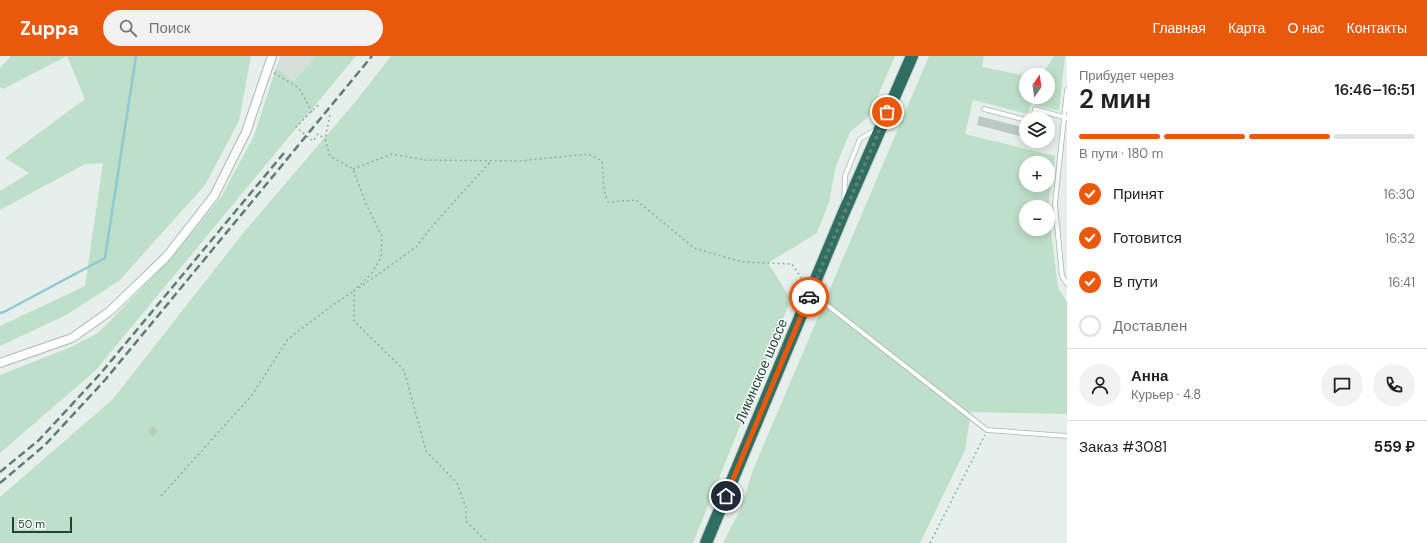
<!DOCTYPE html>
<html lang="ru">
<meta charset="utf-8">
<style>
body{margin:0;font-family:"DM Sans",sans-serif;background:#f2f2f2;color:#222;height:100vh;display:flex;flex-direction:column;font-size:15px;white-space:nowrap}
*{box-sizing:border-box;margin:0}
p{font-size:13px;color:#767676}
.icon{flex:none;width:22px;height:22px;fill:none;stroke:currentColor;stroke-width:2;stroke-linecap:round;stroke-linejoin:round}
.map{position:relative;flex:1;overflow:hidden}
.sheet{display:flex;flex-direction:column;background:#fff;width:360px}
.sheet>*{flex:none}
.needle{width:26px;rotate:13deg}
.fabs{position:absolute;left:1019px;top:12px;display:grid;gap:8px}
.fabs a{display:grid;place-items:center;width:36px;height:36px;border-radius:50%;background:#fff;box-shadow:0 2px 10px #0003;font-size:20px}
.scale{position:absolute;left:12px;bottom:10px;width:60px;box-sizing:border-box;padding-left:4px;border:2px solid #24423a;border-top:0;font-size:11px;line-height:14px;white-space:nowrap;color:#24423a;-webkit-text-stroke:3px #f7fbf9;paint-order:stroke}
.pin{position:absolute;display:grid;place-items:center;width:34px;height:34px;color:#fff;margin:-17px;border:2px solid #fff;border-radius:50%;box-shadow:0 1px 4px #0007}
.courier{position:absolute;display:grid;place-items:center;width:40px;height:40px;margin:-20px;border:3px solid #ea580c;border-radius:50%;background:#fff;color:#222;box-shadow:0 1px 5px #0007}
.headline em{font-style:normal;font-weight:600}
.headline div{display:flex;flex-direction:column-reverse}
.headline{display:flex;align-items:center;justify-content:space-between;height:68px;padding:0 12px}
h1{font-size:26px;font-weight:600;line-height:30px}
.bar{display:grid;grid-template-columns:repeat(4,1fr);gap:6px 4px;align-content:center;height:48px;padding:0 12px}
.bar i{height:5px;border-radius:3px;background:#e0e0e0}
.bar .selected{background:#ea580c}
.bar p{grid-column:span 4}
.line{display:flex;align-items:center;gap:10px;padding:0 12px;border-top:1px solid #e0e0e0}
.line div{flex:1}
.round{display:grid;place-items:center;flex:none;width:42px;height:42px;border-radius:21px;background:#f2f2f2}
ol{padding:0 12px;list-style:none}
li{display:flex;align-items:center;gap:12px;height:44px}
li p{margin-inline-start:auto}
li .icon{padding:4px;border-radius:50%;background:#ea580c;color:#fff;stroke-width:4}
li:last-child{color:#767676}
li i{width:22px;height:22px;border:2px solid #e0e0e0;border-radius:50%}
header{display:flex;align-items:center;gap:24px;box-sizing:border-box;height:56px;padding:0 20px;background:#ea580c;color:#fff}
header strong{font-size:19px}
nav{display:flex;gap:22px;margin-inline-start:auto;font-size:14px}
.search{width:280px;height:36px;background:#f2f2f2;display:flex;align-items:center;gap:10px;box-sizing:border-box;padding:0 14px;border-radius:22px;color:#767676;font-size:15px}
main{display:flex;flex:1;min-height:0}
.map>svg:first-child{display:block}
.built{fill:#d4dfda}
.green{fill:#bfe0c8;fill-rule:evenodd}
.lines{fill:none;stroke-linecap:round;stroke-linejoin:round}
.stream{stroke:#8ec9d4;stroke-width:2.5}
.building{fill:#bbcac4}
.lane-casing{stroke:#a8b8b2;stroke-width:5.5}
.street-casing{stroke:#a8b8b2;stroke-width:10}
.highway-casing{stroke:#c2cac8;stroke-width:14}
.path{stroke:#86b3a5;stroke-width:1.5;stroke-dasharray:2 3;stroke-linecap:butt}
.lane{stroke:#fff;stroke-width:4}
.street{stroke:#fff;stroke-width:8}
.highway{stroke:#2f6f62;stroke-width:12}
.rail{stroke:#5f7d75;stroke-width:2.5;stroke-dasharray:8 4;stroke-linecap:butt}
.done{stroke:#687f78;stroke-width:4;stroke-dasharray:0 7.2}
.route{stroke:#ea580c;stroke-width:5}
.labels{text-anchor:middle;stroke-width:3;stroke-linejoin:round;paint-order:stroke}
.street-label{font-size:14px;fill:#24423a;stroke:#f7fbf9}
</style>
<header>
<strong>Zuppa</strong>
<div class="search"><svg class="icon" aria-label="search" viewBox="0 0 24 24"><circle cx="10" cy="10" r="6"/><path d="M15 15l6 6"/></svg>Поиск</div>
<nav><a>Главная</a><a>Карта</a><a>О нас</a><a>Контакты</a></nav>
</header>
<main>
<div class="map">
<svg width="1067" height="487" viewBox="0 0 1067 487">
<rect width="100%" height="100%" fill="#e6efeb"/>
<polygon class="built" points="281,0 316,0 294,25 276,12"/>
<g class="green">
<polygon points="11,0 67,0 3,33 0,31 0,12"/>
<polygon points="67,0 251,0 239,65 205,129 119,225 66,259 0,290 0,270 85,230 103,107 85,108 0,154 0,135 29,117 5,102 85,43"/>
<polygon points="316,0 356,0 95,315 0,397 0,319 71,291 98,277 172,201 221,141 254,80 276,12 294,25"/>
<polygon points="391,0 895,0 869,60 850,76 836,110 829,146 817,177 768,207 791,243 693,487 0,487 0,441 113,343 244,176 356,45"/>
<path d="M 929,0 L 984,0 L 982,11 L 1026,20 L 1026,41 L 1048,41 L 1048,19 L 1042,19 L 1054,0 L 1065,0 L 1059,55 L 1031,48 L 1028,58 L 973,44 L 965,78 L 1055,100 L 1048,151 L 1026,151 L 1026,173 L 1048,173 L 1048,152 L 1058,232 L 1067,246 L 1067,358 L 971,356 L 965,394 L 920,487 L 723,487 L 740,454 L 753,414 ZM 1026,107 L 1048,107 L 1048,129 L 1026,129 Z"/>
</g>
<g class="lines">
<polyline class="stream" points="0,257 4,256 105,202 136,0"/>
</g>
<g class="building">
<polygon points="979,60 1026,72 1024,81 977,69"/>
<polygon points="153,370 158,374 153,381 148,376"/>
</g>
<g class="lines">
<defs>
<g id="lane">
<polyline points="1067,34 1055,148 1062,220 1067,228"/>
<polyline points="984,53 1026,64"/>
<polyline points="1033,63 1035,53 1067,62"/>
<polyline points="844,146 845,120 860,83 877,73"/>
<polyline points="813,238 987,374 1067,380"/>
</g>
<polyline id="street" points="0,307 72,282 110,255 167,200 214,140 246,76 272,0"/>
<polyline id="highway" points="706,487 844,156 912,0"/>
</defs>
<use href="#lane" class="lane-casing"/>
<use href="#street" class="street-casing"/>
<use href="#highway" class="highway-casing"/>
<g class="path">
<polyline points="274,17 299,32 312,56"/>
<polyline points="318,49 296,71 313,85 318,78 325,83"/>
<polyline points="330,59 325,83 330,100 353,113 366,148 382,180 381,201 372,217 354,235 354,265 404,314 426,395 457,427 466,452 466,465 488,487"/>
<polyline points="353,113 392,98 425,104 520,105 588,98 602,105 604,135 608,146 636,144 694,192 742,206 792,208 804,226"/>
<polyline points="359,232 416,191 435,167 491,105"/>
<polyline points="161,440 252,339 288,283 334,248 354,235"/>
<polyline points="930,487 985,379"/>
</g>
<use href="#lane" class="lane"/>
<use href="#street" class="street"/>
<use href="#highway" class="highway"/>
<g class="rail">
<polyline points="0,416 39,384 101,317 284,97"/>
<polyline points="0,427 45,389 105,324 372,0"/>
</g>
</g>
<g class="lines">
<polyline class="done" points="809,241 887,56"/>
<polyline class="route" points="726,440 809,241"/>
</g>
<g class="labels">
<g class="street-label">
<text transform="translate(761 315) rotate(-67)" y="5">Ликинское шоссе</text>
</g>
</g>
</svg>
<div class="fabs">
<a><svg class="needle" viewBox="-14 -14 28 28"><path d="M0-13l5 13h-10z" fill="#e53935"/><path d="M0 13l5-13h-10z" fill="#767676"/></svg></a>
<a><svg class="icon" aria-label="layers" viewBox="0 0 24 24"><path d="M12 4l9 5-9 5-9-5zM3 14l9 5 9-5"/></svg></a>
<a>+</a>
<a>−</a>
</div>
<div class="scale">50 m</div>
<div class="pin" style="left:887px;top:56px;background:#ea580c"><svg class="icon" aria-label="bag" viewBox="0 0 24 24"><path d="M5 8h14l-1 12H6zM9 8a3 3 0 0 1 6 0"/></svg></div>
<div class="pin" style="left:726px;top:440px;background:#1f2937"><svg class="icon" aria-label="home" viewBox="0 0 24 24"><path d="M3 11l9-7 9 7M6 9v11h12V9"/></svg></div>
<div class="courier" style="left:809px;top:241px"><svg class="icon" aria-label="car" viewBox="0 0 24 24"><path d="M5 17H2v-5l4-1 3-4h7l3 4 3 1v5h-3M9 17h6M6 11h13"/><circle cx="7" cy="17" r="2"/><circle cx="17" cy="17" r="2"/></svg></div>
</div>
<section class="sheet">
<div class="headline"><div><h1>2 мин</h1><p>Прибудет через</p></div><em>16:46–16:51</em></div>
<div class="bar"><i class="selected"></i><i class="selected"></i><i class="selected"></i><i></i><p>В пути · 180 m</p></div>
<ol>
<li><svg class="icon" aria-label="check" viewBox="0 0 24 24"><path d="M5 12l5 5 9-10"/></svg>Принят<p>16:30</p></li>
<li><svg class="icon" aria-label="check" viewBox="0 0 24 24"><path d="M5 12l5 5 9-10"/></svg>Готовится<p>16:32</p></li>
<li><svg class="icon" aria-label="check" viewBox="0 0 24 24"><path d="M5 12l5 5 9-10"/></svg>В пути<p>16:41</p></li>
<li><i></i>Доставлен</li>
</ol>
<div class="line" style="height:72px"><a class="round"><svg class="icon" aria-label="person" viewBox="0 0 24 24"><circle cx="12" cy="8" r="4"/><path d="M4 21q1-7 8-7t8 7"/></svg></a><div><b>Анна</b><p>Курьер · 4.8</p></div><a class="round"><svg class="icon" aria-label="chat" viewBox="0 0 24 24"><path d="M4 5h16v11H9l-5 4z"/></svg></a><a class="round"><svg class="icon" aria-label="phone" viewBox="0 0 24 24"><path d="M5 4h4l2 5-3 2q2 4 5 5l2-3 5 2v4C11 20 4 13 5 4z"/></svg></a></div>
<div class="line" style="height:52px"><div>Заказ #3081</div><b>559 ₽</b></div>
</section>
</main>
